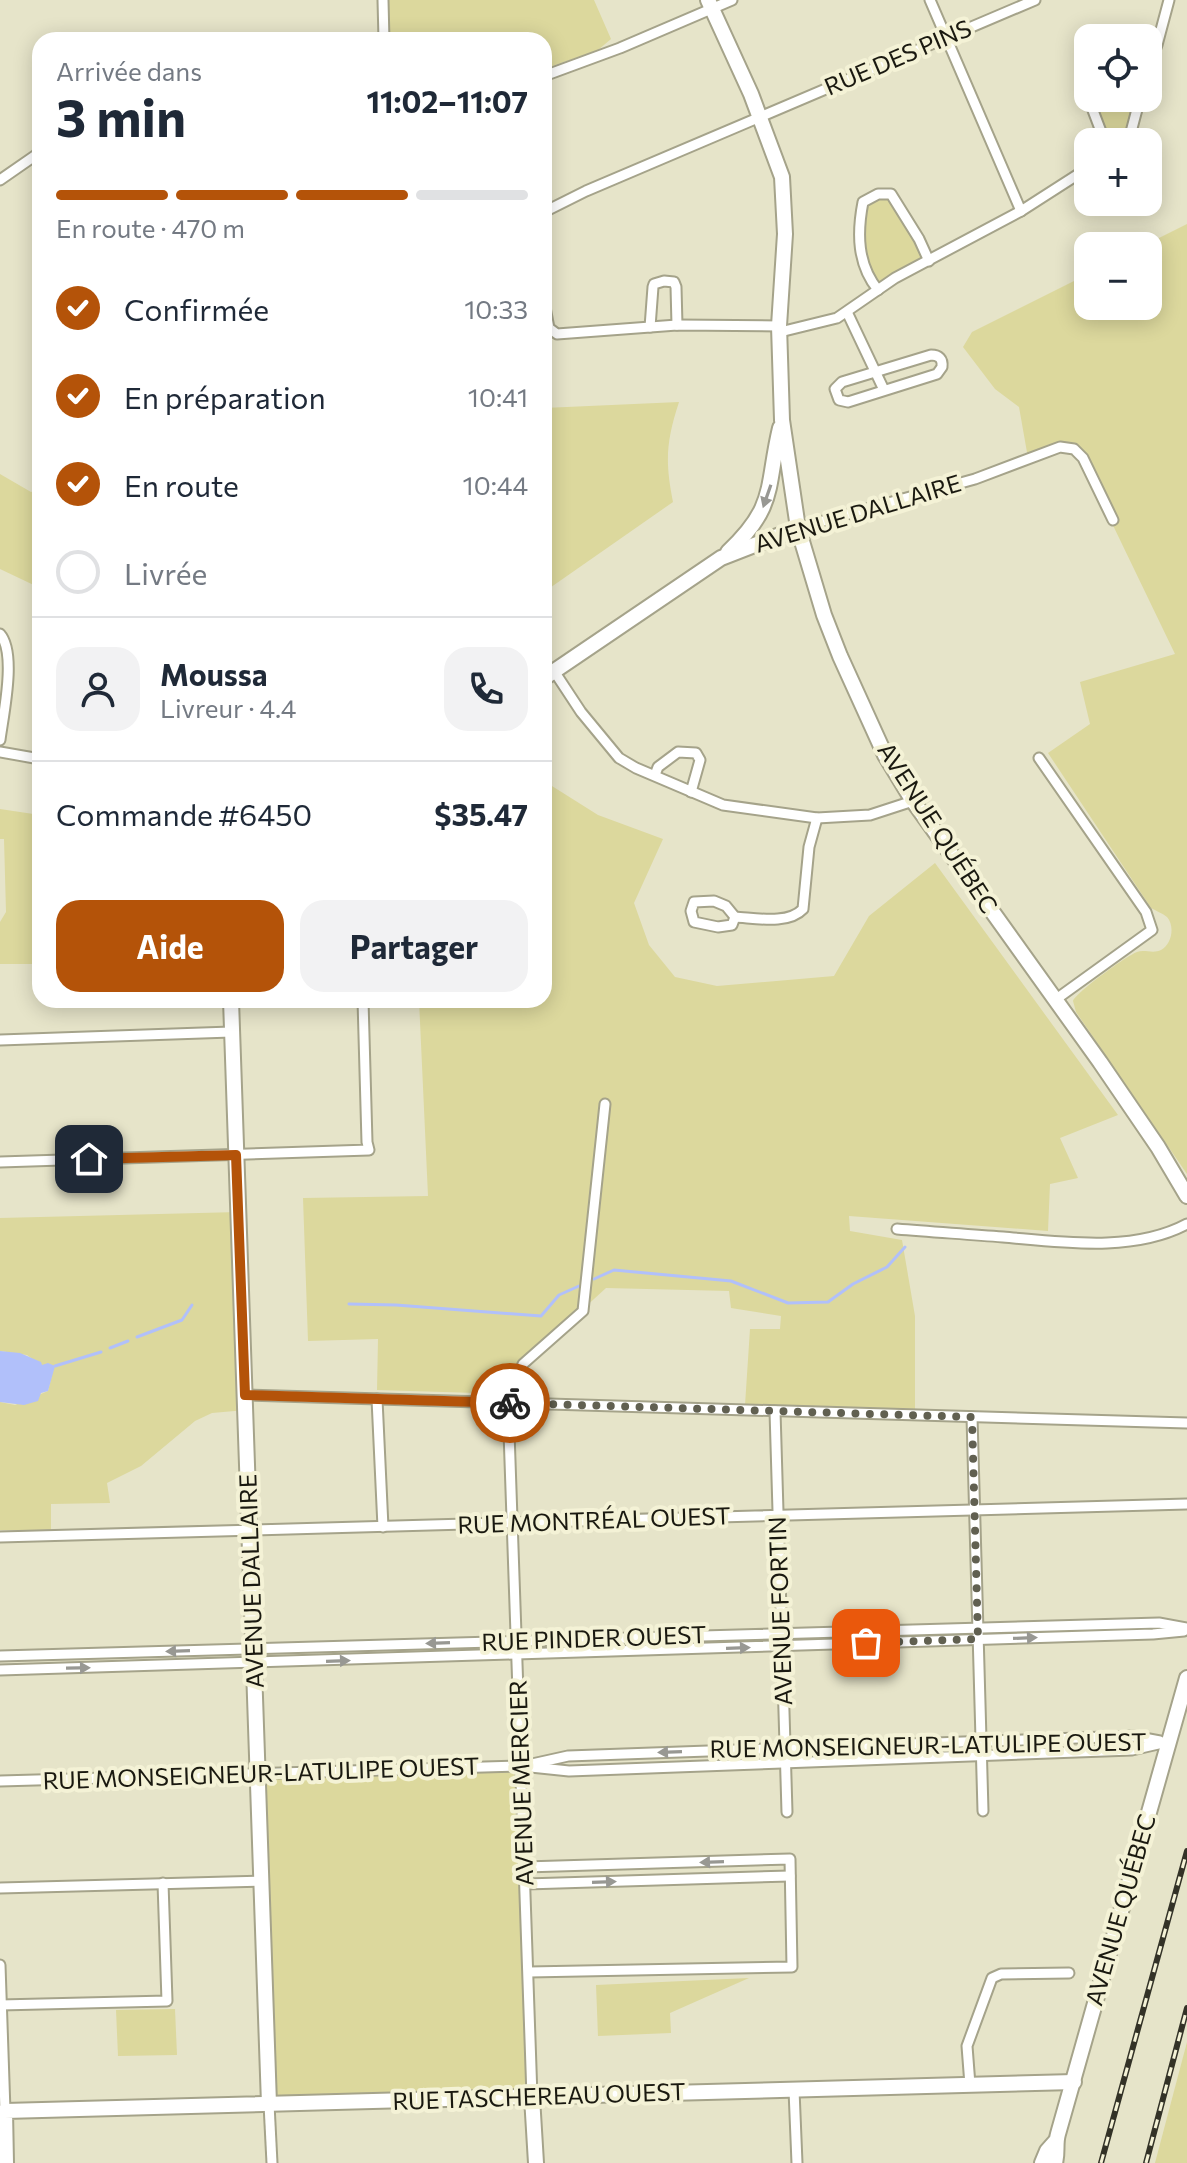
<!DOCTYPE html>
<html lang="fr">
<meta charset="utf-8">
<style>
body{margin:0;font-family:Commissioner,sans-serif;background:#f2f2f3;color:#1f2937;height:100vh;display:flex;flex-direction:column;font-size:30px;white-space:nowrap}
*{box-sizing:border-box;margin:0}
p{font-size:26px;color:#747a83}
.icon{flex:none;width:44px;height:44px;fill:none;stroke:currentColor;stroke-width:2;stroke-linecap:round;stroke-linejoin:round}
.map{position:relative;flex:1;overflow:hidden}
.drawer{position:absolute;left:32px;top:32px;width:520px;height:976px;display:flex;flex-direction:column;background:#fff;border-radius:24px;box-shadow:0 4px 20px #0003}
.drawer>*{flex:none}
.controls{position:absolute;left:1074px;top:24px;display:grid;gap:16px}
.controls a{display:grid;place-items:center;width:88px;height:88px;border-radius:16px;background:#fff;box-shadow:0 4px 20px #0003;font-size:40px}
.pin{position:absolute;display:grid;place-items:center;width:68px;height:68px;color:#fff;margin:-34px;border-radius:16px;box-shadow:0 4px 12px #0006}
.courier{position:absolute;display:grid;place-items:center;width:80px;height:80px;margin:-40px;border:6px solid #b45309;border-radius:50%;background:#fff;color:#222;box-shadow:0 2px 10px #0007}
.overview em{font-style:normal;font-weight:700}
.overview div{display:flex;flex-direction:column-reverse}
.overview{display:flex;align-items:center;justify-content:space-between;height:136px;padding:0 24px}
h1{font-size:52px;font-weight:700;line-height:60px}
.bar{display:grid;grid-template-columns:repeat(4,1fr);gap:12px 8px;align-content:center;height:96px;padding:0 24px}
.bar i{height:10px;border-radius:6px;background:#e0e1e3}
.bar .current{background:#b45309}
.bar p{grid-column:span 4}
.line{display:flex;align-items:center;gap:20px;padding:0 24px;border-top:2px solid #e0e1e3}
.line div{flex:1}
.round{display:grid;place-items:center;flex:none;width:84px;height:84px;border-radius:24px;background:#f2f2f3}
ol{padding:0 24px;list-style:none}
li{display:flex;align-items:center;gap:24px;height:88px}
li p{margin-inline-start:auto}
li .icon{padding:8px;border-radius:50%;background:#b45309;color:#fff;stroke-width:4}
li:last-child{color:#747a83}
li i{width:44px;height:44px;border:4px solid #e0e1e3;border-radius:50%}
.primary-button{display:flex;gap:16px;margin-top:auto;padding:16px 24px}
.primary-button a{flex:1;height:92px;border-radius:24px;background:#b45309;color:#fff;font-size:32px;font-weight:700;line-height:92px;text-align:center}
.primary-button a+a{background:#f2f2f3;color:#1f2937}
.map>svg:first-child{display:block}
.green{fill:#dcd89d}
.water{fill:#b1c0fa}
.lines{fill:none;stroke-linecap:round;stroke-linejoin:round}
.stream{stroke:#b1c0fa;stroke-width:3}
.street-casing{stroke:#a5a38a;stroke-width:13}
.secondary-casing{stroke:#a5a38a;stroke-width:18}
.street{stroke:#fff;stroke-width:9}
.secondary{stroke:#fff;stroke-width:14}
.rail-casing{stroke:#333227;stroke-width:6}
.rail{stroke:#f4f2d6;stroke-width:3;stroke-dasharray:9;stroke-linecap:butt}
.oneway{fill:#989893}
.done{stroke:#616051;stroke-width:8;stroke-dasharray:0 14.4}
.route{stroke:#b45309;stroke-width:10}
.labels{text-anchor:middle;stroke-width:8;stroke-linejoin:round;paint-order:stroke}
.street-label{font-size:24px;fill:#1a1910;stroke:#f4f2d6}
</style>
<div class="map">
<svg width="1187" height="2163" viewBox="0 0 1187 2163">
<rect width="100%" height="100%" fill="#e6e4c9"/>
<g class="green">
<polygon points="389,0 594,0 611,39 598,50 544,69 544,40 389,40"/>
<polygon points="1091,98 1140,98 1125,142 1105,142"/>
<path d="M 891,194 L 929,261 L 878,290 C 860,268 858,229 863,202 Z"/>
<path d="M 1187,224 L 1187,1174 L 1076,1012 L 1073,1001 C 1077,992 1126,956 1137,952 C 1144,949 1153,954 1161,950 C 1172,944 1175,926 1167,917 C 1162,913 1156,911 1151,908 L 1048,753 L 1090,724 L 1080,682 L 1175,654 L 1081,459 L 1065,451 L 1028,458 L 1019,407 L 995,389 L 963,347 L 972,332 L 1088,274 L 1088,306 L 1148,306 L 1148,246 L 1143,246 Z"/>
<path d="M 679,402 C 666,442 665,462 673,502 L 544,592 L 544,408 Z"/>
<polygon points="0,474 31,492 40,489 40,588 0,569"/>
<polygon points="544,781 598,815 663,839 634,903 649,945 675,977 717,986 834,976 869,916 935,863 1118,1115 1060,1138 1078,1178 1050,1184 1048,1231 849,1216 850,1231 902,1240 915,1316 915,1409 745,1405 750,1329 780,1329 781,1316 731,1308 729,1291 606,1288 523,1364 511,1394 377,1390 378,1339 308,1341 303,1198 428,1196 419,1000 544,1000"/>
<polygon points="0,809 40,815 40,964 0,964 0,922 6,912 4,839 0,839"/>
<polygon points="239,1212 246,1410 212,1413 195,1421 141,1466 107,1483 110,1503 51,1504 51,1530 0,1530 0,1402 15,1405 48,1391 52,1375 46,1365 42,1366 27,1355 0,1351 0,1218"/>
<polygon points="519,1770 532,2097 273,2100 262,1779"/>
<polygon points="749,1978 670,2013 671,2033 598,2036 596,1985"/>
<polygon points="175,2009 177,2055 118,2056 116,2010"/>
<polygon points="1187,2042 1187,2163 1155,2163"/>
</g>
<polygon class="water" points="0,1351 20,1353 41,1362 42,1365 48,1363 55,1366 48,1391 41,1393 38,1401 24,1405 0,1402"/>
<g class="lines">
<g class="stream">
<polyline points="594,1279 614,1270 731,1281 788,1303 828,1302 853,1284 887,1267 905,1247"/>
<polyline points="349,1304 396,1305 541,1316 559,1295 579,1286"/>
<polyline points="137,1337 182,1320 192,1305"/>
<polyline points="110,1348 128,1341"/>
<polyline points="55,1366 101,1352"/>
</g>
<defs>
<g id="street">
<polyline points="383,0 384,40"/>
<polyline points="930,0 1021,211"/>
<polyline points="1148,69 1157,45 1169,0"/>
<polyline points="544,76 620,48 732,0"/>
<polyline points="1091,98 1089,100 1105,142"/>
<polyline points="1125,142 1131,132 1140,98"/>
<polyline points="0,180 36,155 40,150"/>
<polyline points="544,212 586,191 1035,0"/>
<path d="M 878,290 C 857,264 857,233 863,202 L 878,194 L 891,194 L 919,239 L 929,261"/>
<polyline points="544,302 549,328 557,334 677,325 779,326"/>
<polyline points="847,312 884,390"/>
<polyline points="650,327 653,287 654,284 664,281 674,282 676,287 677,325"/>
<polyline points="780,332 837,318 895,278 1021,211 1088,168"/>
<path d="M 931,355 C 939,355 943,359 942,367 L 937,374 L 848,402 L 839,400 L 835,389 L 842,382 Z"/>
<polyline points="798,528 975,479 1060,447 1074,449 1083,458 1113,520"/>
<path d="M 0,634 C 17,653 3,716 0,740"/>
<polyline points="554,671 581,712 619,758 636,768 723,805 817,818 870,815 913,801"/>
<polyline points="0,752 40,759"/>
<polyline points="1039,758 1146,912 1152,930 1055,1000"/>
<polyline points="655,775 658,767 678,752 696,753 700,760 691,792"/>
<polygon points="714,901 726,906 735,917 732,925 718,927 694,922 691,911 694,902"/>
<path d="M 735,917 C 755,918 788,925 803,909 L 809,847 L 817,818"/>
<polyline points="0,1040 231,1032"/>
<polyline points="0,1162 369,1150 367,1142 363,1000"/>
<path d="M 897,1229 C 932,1232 967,1234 1003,1237 C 1061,1242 1133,1253 1187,1224"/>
<polyline points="245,1395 1187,1423"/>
<polyline points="377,1399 383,1527"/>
<polyline points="775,1411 787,1812"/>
<polyline points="972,1417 983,1811"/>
<polyline points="0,1537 1187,1504"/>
<polyline points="0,1656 1159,1623 1187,1628"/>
<polyline points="0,1670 1153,1634 1184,1631"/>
<polyline points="532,1764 568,1756 1133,1736 1160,1741"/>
<polyline points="0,1781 521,1766 569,1771 1132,1750 1167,1742"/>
<polyline points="525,1867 790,1859 792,1967 529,1972"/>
<polyline points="526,1884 790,1876"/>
<polyline points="0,1888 262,1881"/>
<polyline points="0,1965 5,2111 2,2111"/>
<polyline points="0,2005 167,2001 163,1883"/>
<polyline points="970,2085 967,2046 992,1978 1001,1974 1069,1973"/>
<polyline points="794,2090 797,2163"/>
<polyline points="532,2097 508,1403 523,1364 583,1311 605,1104"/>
<polyline points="269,2104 272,2163"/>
</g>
<g id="secondary">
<polyline points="708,0 751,94 782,177 785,234 779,326 782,420 798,528 824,615 840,656 885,755 913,801 1100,1062 1158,1147 1187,1196"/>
<path d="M 728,552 C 777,506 766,487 780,428"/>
<polyline points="544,678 721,558 798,528"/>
<polyline points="231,1000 269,2104"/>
<polyline points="532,2097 536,2163"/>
<polyline points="6,2163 5,2111 1074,2082"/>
<polyline points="1042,2163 1047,2151 1055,2142"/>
<path d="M 1055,2163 C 1058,2152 1055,2144 1058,2134 L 1187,1678"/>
</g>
</defs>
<use href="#street" class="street-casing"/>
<use href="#secondary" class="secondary-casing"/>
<use href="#street" class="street"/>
<use href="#secondary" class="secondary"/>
<defs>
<g id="rail">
<polyline points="1101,2163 1187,1851"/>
<polyline points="1146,2163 1187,2008"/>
</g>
</defs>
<use href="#rail" class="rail-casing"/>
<use href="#rail" class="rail"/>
</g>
<defs><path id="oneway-solid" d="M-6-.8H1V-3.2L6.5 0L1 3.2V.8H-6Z" transform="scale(2)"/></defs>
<g class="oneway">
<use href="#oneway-solid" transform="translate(767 496) rotate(109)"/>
<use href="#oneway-solid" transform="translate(1025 1638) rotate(-2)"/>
<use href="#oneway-solid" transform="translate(438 1643) rotate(178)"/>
<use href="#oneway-solid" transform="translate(738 1648) rotate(-2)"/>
<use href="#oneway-solid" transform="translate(178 1651) rotate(178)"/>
<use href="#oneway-solid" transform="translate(338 1661) rotate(-2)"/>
<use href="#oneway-solid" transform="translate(78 1668) rotate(-1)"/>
<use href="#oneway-solid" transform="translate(670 1752) rotate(178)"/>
<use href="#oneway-solid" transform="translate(712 1862) rotate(178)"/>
<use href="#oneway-solid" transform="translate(604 1882) rotate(-2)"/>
</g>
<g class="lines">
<polyline class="done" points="510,1403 972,1417 978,1639 866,1643"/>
<polyline class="route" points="89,1159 236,1155 245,1395 510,1403"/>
</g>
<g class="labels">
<g class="street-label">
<text transform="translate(898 58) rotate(-23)" y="8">RUE DES PINS</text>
<text transform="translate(858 514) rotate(-17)" y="8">AVENUE DALLAIRE</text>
<text transform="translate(937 828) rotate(57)" y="8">AVENUE QUÉBEC</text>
<text transform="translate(594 1521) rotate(-2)" y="8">RUE MONTRÉAL OUEST</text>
<text transform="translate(252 1581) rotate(-92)" y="8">AVENUE DALLAIRE</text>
<text transform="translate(781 1611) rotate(-92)" y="8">AVENUE FORTIN</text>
<text transform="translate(594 1639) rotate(-2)" y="8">RUE PINDER OUEST</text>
<text transform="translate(928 1746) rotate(-1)" y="8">RUE MONSEIGNEUR-LATULIPE OUEST</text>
<text transform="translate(261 1774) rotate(-2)" y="8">RUE MONSEIGNEUR-LATULIPE OUEST</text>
<text transform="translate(522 1783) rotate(-92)" y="8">AVENUE MERCIER</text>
<text transform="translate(1121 1910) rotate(-74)" y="8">AVENUE QUÉBEC</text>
<text transform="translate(539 2097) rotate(-2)" y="8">RUE TASCHEREAU OUEST</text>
</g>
</g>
</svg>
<div class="controls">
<a><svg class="icon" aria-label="locate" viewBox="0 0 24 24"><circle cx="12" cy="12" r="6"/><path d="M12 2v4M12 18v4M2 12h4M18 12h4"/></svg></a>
<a>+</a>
<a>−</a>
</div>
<div class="pin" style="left:866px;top:1643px;background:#ea580c"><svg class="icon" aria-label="bag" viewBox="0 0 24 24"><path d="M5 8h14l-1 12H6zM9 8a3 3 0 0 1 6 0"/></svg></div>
<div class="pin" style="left:89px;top:1159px;background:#1f2937"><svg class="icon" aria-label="home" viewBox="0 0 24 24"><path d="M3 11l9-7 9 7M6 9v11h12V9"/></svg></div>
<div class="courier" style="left:510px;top:1403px"><svg class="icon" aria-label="bike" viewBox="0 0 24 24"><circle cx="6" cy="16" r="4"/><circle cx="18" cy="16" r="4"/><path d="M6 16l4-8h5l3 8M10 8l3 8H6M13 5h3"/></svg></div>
<section class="drawer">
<div class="overview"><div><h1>3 min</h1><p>Arrivée dans</p></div><em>11:02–11:07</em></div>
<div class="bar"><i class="current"></i><i class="current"></i><i class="current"></i><i></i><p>En route · 470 m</p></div>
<ol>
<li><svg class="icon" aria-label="check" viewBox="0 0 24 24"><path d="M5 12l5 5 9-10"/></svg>Confirmée<p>10:33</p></li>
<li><svg class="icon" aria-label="check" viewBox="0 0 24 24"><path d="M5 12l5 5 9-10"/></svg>En préparation<p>10:41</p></li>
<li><svg class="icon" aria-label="check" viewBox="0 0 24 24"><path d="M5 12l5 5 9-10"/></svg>En route<p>10:44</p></li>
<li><i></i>Livrée</li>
</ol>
<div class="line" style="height:144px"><a class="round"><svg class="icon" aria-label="person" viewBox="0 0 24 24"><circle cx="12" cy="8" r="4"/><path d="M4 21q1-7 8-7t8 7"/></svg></a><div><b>Moussa</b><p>Livreur · 4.4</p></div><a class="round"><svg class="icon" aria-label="phone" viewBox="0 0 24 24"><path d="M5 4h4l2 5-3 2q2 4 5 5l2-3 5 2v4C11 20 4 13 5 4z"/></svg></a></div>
<div class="line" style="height:104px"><div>Commande #6450</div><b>$35.47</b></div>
<div class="primary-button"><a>Aide</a><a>Partager</a></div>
</section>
</div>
